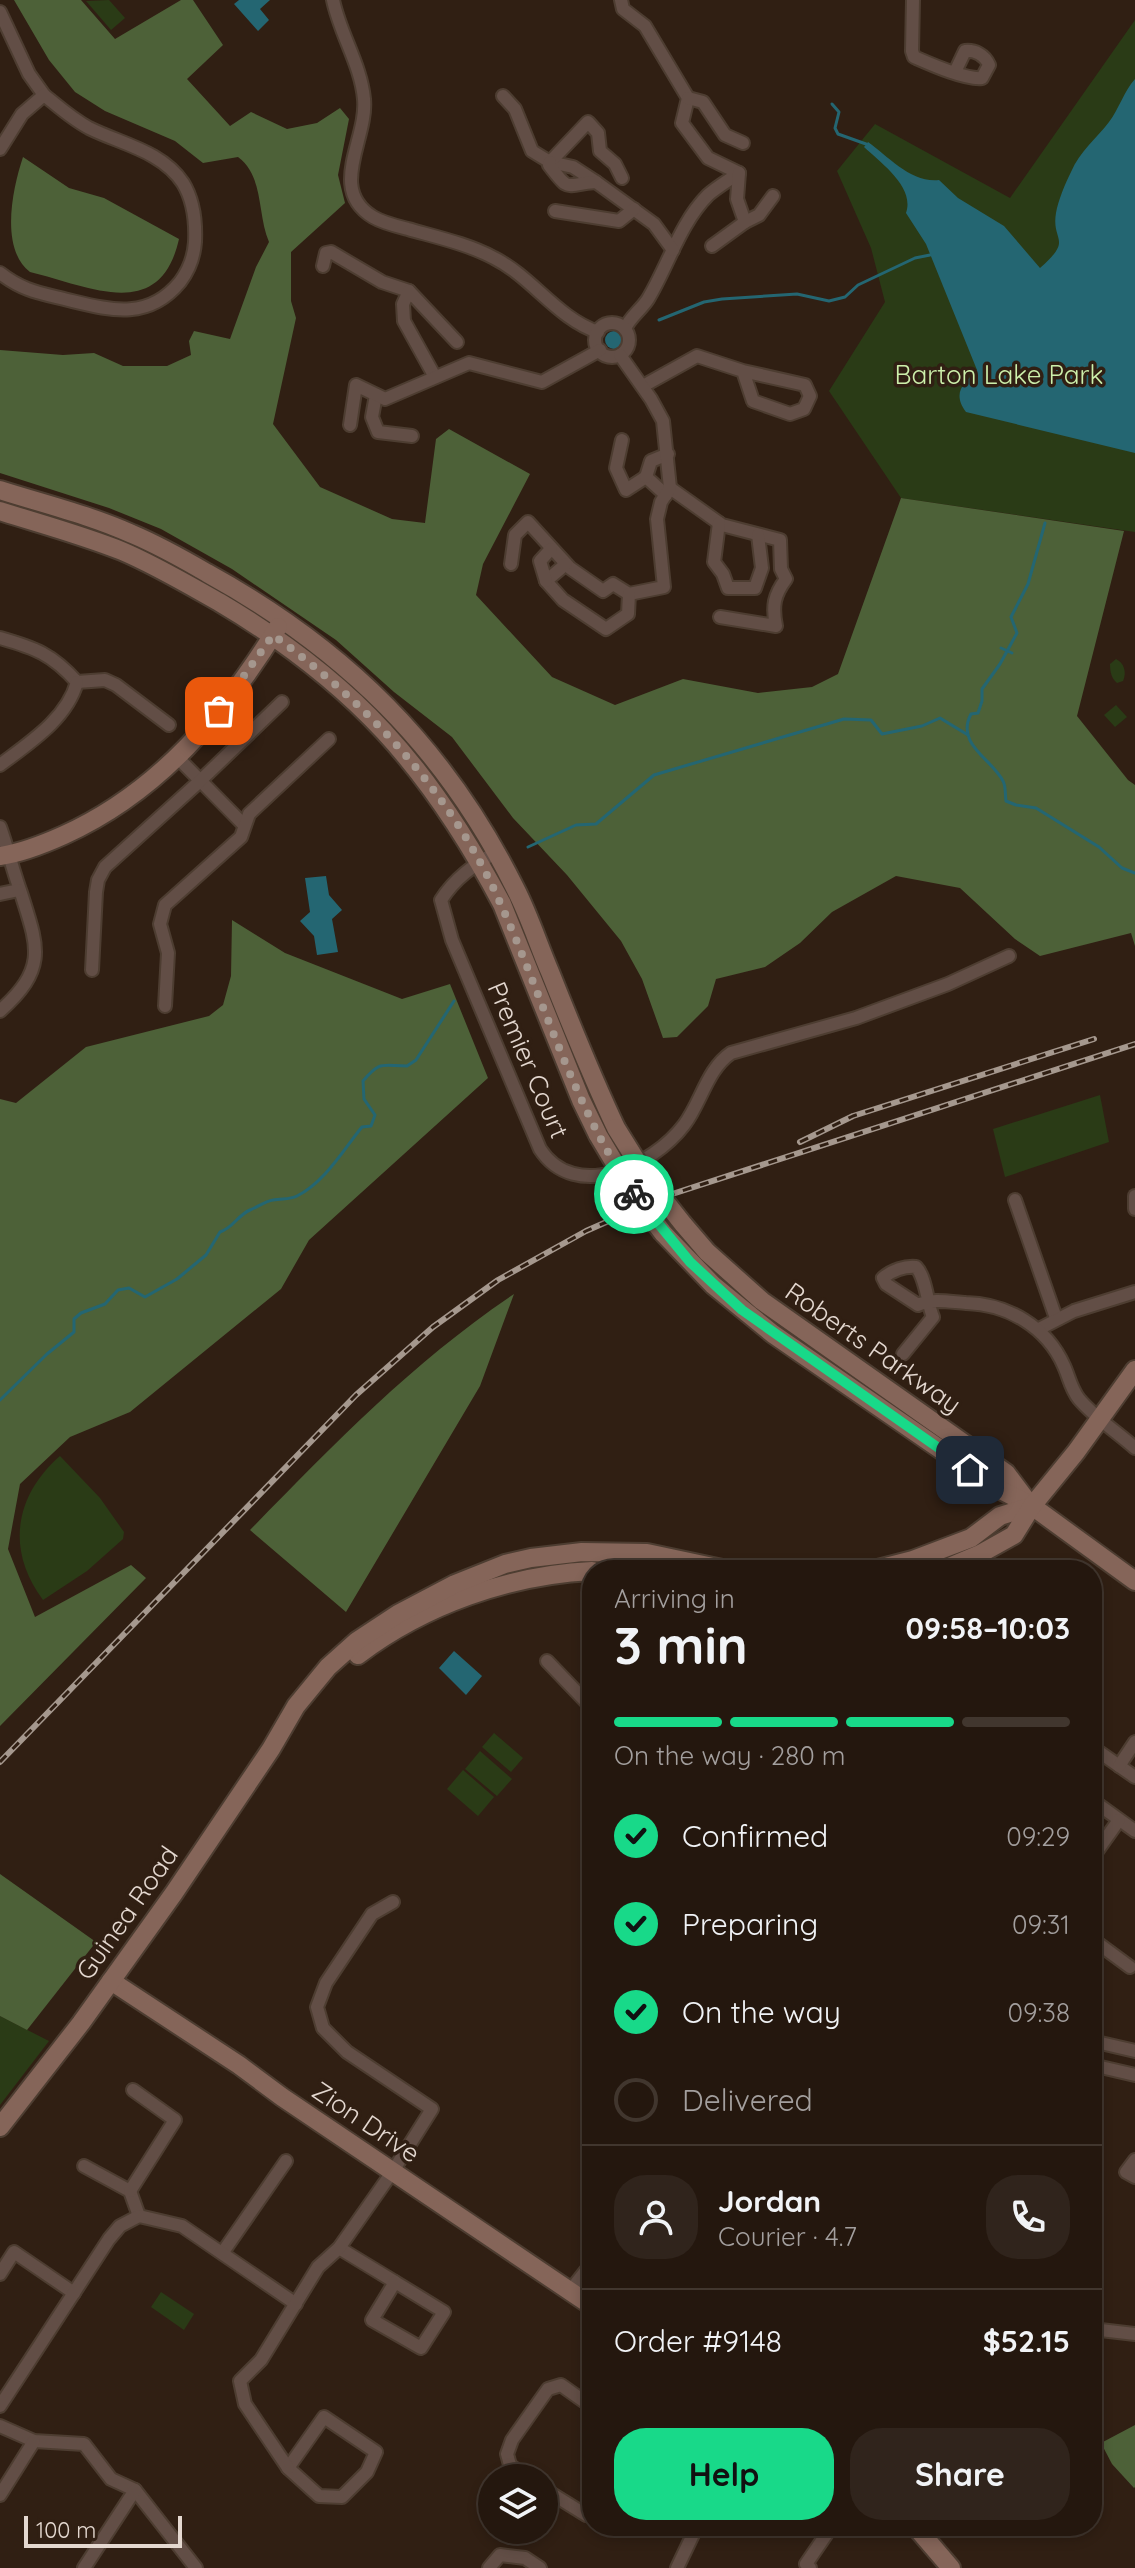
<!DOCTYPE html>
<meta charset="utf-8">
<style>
body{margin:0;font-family:Quicksand,sans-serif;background:#30241c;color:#f1f3f6;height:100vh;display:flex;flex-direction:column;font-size:30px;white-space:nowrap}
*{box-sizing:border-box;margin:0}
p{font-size:26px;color:#a39f9e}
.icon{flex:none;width:44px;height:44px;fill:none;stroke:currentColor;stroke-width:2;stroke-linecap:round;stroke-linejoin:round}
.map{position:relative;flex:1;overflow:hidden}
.sheet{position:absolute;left:582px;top:1560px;width:520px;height:976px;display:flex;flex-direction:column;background:#24170e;border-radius:32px;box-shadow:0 4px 12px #0003,0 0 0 2px #41362e}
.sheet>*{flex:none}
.fabs{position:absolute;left:478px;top:2464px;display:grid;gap:16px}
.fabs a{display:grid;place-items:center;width:80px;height:80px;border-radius:50%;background:#24170e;box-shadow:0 4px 12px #0003,0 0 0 2px #41362e;font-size:40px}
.scale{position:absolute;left:24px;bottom:20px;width:158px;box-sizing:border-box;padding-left:8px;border:4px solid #e4d8d0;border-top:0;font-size:22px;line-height:28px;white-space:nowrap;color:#e4d8d0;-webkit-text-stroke:6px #301f13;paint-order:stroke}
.pin{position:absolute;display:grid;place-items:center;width:68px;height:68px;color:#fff;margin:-34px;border-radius:16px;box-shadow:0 4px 12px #0006}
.courier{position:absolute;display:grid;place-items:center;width:80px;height:80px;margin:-40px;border:6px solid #18d989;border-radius:50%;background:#fff;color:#222;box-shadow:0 2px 10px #0007}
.summary em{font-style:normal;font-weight:700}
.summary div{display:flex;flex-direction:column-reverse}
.summary{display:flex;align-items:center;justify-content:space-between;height:136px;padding:0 32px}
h1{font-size:52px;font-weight:700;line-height:60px}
.bar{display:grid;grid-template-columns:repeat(4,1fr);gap:12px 8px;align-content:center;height:96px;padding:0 32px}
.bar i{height:10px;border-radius:6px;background:#41362e}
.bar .active{background:#18d989}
.bar p{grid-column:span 4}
.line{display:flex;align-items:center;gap:20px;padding:0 32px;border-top:2px solid #41362e}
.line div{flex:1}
.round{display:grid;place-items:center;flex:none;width:84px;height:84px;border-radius:32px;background:#30241c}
ol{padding:0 32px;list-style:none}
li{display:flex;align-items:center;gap:24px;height:88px}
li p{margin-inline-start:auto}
li .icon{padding:8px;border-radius:50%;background:#18d989;color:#111;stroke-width:4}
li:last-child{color:#a39f9e}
li i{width:44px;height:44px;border:4px solid #41362e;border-radius:50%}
.cta{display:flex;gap:16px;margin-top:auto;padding:16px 32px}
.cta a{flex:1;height:92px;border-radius:32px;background:#18d989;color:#111;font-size:32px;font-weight:700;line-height:92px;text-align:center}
.cta a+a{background:#30241c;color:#f1f3f6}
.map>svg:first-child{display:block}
.green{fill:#2a3b16}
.forest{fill:#4d6138}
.water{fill:#246672}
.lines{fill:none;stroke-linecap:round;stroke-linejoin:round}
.stream{stroke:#246672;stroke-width:3}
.street-casing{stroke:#4d3d31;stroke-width:16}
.secondary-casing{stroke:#4d3d31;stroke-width:22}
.street{stroke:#624e46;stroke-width:12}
.secondary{stroke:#856559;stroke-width:18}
.rail-casing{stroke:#a5988e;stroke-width:6}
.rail{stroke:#301f13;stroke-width:3;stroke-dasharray:9;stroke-linecap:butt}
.secondary-bridge-casing{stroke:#4d3d31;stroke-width:22;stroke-linecap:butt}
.secondary-bridge{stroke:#856559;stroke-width:18}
.done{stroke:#a5978e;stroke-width:8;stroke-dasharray:0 14.4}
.route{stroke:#18d989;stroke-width:10}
.labels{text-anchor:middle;stroke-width:7;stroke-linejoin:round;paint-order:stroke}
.park-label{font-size:26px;fill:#cdf0ab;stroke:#301f13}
.street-label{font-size:26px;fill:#e4d8d0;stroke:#301f13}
</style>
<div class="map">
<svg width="1135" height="2568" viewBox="0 0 1135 2568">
<rect width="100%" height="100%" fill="#301f13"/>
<g class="green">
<polygon points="109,0 125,18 111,30 86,1"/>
<polygon points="1135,20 1135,532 901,498 829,391 885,302 871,248 837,171 875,124 1010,198"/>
<path d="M 1116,659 C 1124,663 1127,672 1123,681 L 1117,683 C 1111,678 1110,671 1110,664 Z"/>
<polygon points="1116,705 1127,717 1115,727 1104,715"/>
<polygon points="1100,1095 1109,1142 1005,1177 993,1129"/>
<path d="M 60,1456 L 100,1498 L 124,1532 L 123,1539 L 87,1571 L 43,1600 C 6,1551 14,1496 60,1456 Z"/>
<polygon points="494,1733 523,1758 511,1772 482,1747"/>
<polygon points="480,1751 512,1779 497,1796 465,1769"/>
<polygon points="463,1770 494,1797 478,1816 447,1789"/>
<polygon points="0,2016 49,2041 0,2105"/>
<polygon points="161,2292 194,2314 184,2330 151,2307"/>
</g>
<g class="forest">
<path d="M 14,0 L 81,0 L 115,39 L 181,0 L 193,0 L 223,45 L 187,79 L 230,126 L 251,112 L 287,129 L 317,123 L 340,108 L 349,119 L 338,175 L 345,203 L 291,252 L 291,301 L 296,318 L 273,424 L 320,487 L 392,519 L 425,523 L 436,439 L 449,429 L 530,474 L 483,564 L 476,595 L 552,677 L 615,705 L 683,679 L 758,693 L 812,687 L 838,674 L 901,498 L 1124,531 L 1077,716 L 1128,780 L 1135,785 L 1135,946 L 1131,933 L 1040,956 L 1015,939 L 960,888 L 896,876 L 832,912 L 800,943 L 765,967 L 716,979 L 708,1006 L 677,1037 L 663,1038 L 642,979 L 621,941 L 567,875 L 513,818 L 452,737 L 394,692 L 336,640 L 232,569 L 161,529 L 109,508 L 0,473 L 0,350 L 63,355 L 94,353 L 123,366 L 167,366 L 191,355 L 189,341 L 194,331 L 230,339 L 256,267 L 269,242 C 257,214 264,176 238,157 L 203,163 L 175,141 L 105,111 L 75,92 L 49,60 Z"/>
<path d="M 23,157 L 69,188 L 104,198 L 179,239 C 160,324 89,286 30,272 C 0,249 12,190 23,157 Z"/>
<polygon points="232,920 285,953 402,999 450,984 488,1078 309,1240 281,1289 130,1412 70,1437 20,1484 8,1549 35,1617 131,1565 146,1578 0,1726 0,1099 16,1103 86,1047 209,1016 223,1005 231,976"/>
<path d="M 514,1294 L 480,1386 L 346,1612 L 250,1530 C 334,1444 413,1362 514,1294 Z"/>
<polygon points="0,1874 96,1942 27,2030 0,2016"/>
<polygon points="1135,2425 1135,2487 1134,2488 1112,2464 1101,2443"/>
</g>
<g class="water">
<polygon points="239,0 270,0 260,9 269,20 258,31 234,4"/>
<path d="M 1135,79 L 1135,453 L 966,412 C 952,393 963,384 977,370 L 926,244 L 906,213 C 915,187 881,163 864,147 L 868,142 C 889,157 911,183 939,180 L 958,198 L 1004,226 L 1040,268 C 1074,238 1051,242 1056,213 C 1058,201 1065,184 1071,172 C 1080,151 1096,139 1109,122 C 1119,109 1124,91 1135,79 Z"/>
<circle cx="614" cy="340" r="9"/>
<polygon points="326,876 329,895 342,910 332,919 338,952 317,955 314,936 300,921 310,912 305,878"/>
<polygon points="454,1651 482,1676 466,1695 439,1668"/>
</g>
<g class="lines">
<g class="stream">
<polyline points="832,104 839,112 835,128 838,134 866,144"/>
<polyline points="659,320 704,302 722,299 797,294 829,301 845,297 858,285 915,258 930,255"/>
<path d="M 1045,523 L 1028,584 L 1011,617 L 1017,633 L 1000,664 L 982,689 L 982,701 L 978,713 L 971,714 C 955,744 992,759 1003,781 C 1006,786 1005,795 1006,801 L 1016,805 L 1036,808 L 1099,847 L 1122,868 L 1135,873"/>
<polyline points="1001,648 1012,653"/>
<polyline points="528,847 576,825 596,824 654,775 844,719 871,720 882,734 922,726 940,718 968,735"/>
<path d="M 0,1400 L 47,1354 L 74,1332 L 74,1319 L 81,1313 L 105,1304 L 118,1290 L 129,1288 L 145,1297 L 177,1279 L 206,1255 L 220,1232 C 233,1228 238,1215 250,1210 C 257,1207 266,1201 273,1200 C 282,1198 289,1200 297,1196 C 325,1182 343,1150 362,1127 L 371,1126 L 375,1115 L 364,1099 L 363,1081 C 381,1060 382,1066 407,1066 L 416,1060 L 454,1001"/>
</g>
<defs>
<g id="street">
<path d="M 333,0 C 340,34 361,65 364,99 C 368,139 327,189 373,217 C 383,223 396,226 408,229 C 436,237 468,244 494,258 C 532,277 558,319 598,332"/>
<path d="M 621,0 L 623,9 L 645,26 L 688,98 L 682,123 L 708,158 L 739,173 C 729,180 717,187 708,195 C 680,223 668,266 648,299 C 641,310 629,318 625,329"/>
<path d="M 913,0 L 912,51 L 914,57 C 930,64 965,80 982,78 L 989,65 C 985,55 975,50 965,51 L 955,72"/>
<polyline points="0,12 29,74 44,95"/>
<polyline points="503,96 515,109 532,151 550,162 573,167 596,182 654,224 673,250"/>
<polyline points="688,98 703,102 725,135 743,143"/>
<path d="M 0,149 L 22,114 L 44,95 C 59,107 72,119 89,128 C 121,144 162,151 183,183 C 194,201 196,221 195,242 C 194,257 189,270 180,282 C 148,321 110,310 68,300 C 40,293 23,291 0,273"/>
<polyline points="550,162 588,122 598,133 600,151 615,164 622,178"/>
<path d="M 550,162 L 549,165 C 571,194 564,184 596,182"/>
<polyline points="555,211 619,221 634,209"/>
<polyline points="745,222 759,215 773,196"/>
<polyline points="712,246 745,222 737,199 739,173"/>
<polyline points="323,266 326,253 331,252 382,282 409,291"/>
<circle cx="612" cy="340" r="17"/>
<polyline points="435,377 404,321 403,304 409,291 457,342"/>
<polyline points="643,386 697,356 743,371 753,401 790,414 804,409 810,396 805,385 743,371"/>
<polyline points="376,395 372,417 378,432 412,436"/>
<polyline points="350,425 356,385 385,399 469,363 542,382 600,350"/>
<polyline points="622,440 616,468 626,490 646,477 666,495"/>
<polyline points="646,477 651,461 668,454"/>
<path d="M 670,488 L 722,525 L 780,540 L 781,569 L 786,579 C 774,595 772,606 776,626 L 720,617"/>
<polyline points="719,523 714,562 723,574 728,588 755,588 762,568 758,535"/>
<polyline points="511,564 515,535 528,522 570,568 603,591 613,584 629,594 664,587 657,519 661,502 670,488 663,421 651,399 620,355"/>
<polyline points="566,564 546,581 563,600 606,629 628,614 629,594"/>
<polyline points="546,581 540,561 551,549"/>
<path d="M 0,638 C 35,648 52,654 77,682 L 105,680 L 116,685 L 169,725"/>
<polyline points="178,758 243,824"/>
<path d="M 0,765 C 29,743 67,719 77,682"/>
<path d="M 0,827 C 8,849 13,871 21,893 C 38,947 48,968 0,1011"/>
<path d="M 496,852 C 474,865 455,878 441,900 L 452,940 L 540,1149 C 575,1203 653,1166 684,1125 C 701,1103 707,1069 731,1053 L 856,1018 L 948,984 L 1009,956"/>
<polyline points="0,894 19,890"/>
<polyline points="92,970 96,892 98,880 105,867 200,781 282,702"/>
<polyline points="165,1006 168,953 160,924 165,905 241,837 249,814 329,739"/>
<polyline points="1135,1196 1135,1209"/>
<polyline points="1015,1200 1056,1318"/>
<polyline points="1039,1329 1074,1311 1135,1292"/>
<path d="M 903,1354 L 933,1317 C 927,1303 926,1277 916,1267 C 905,1266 892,1270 883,1278 L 886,1284 L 918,1305 C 932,1298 950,1302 966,1303 C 1008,1304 1047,1327 1064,1366 C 1069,1377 1071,1389 1079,1399 C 1094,1417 1117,1432 1135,1448"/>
<polyline points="547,1661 592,1708"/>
<polyline points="1092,1747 1135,1777"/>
<polyline points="1119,1766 1135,1742"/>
<polyline points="1092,1800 1135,1831"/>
<polyline points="1092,1858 1119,1820"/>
<polyline points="1092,1939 1130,1967"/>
<polyline points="1092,2041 1135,2051"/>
<polyline points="1092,2065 1135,2075"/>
<polyline points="1135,2160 1126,2172 1135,2177"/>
<polyline points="84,2166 130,2191 139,2216"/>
<polyline points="130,2191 175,2120 133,2090"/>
<polyline points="339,2248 395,2282"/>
<polyline points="223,2252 286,2161"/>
<polyline points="0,2274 14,2252 74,2293"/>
<polygon points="395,2282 444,2312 421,2348 372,2320"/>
<polyline points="570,2291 592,2263"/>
<polyline points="1092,2329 1135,2334"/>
<polyline points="0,2406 109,2239 120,2226 139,2216 182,2226 296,2304"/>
<polygon points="324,2417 376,2452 367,2472 342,2497 319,2496 288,2468"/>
<polyline points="0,2426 34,2441 84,2444 111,2479 135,2490 196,2568"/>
<polyline points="288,2468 245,2404 240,2381 261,2360 318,2267 339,2248 393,2171 432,2109 347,2052 323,2028 317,2007 326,1983 372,1914 393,1902"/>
<polyline points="527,2478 510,2465 507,2454 512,2440 548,2389 561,2385 592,2407"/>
<polyline points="544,2489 586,2515 592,2515"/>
<polyline points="0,2495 34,2441"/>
<polyline points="84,2568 135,2490"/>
<polyline points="489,2568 500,2555 525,2558 540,2568"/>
<polyline points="677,2568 697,2526"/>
<polyline points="810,2568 806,2564 832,2526"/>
</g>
<g id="secondary">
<path d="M 0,490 C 44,504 90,515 132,534 C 158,545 183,559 207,573 C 345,649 445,747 515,888 C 529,915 538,944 550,972 C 571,1025 592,1077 616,1128"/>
<path d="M 0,511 C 41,524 82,535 122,551 C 155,565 187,584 219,602 C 354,682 429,766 502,904 L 581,1100 L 598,1135"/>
<path d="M 0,856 C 22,853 44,844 64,835 C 159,792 224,714 278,627"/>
<polyline points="683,1224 707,1252 762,1301 1006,1473 1027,1501"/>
<polyline points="663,1233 713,1285 773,1334 995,1487 1032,1506 1135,1581"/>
<polyline points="874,1570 913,1560 971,1538 1000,1516 1032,1506"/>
<polyline points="942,1570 980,1554 1014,1535 1032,1506 1076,1452 1135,1370"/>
<path d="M 358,1655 C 424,1605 509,1575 592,1571"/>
<polyline points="111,1981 239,2065 282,2097 592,2306"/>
<polyline points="0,2127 81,2023 174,1893 271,1749 296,1706 328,1667 357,1641 398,1614 455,1584 505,1564 531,1558 582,1552 647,1553 727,1570"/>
<polyline points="915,2526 951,2568"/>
</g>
</defs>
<use href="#street" class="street-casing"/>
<use href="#secondary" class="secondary-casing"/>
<use href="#street" class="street"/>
<use href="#secondary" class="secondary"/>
<defs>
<g id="rail">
<polyline points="800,1142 853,1116 1094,1039"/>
<polyline points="0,1762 356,1395 433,1327 498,1280 586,1231 663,1197 1135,1044"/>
</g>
</defs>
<use href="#rail" class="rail-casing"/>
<use href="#rail" class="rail"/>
<defs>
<g id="secondary-bridge">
<polyline points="616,1128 649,1181 683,1224"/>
<polyline points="598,1135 632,1192 663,1233"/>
</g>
</defs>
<use href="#secondary-bridge" class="secondary-bridge-casing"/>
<use href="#secondary-bridge" class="secondary-bridge"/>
</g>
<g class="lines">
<path class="done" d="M 219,711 L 273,635 C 370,705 454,796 502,907 C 545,1003 574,1107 634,1194"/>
<polyline class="route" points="634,1194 690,1262 742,1310 970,1470"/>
</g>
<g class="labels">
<g class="park-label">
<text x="999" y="384">Barton Lake Park</text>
</g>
<g class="street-label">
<text transform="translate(528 1060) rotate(67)" y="9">Premier Court</text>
<text transform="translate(873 1348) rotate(35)" y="9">Roberts Parkway</text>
<text transform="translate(127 1913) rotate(-55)" y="9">Guinea Road</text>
<text transform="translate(366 2122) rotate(34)" y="9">Zion Drive</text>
</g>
</g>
</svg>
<div class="fabs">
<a><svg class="icon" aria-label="layers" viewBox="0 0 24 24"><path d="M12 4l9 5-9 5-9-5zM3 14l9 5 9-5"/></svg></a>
</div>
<div class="scale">100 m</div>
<div class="pin" style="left:219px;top:711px;background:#ea580c"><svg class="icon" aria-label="bag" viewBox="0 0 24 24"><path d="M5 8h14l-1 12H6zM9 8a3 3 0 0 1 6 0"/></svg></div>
<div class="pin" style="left:970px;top:1470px;background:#1f2937"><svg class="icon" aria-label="home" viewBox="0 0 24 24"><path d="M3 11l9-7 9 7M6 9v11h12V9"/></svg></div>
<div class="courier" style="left:634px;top:1194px"><svg class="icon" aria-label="bike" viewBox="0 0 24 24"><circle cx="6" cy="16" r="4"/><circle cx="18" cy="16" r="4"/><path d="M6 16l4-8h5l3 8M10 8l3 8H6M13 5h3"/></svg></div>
<section class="sheet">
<div class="summary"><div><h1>3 min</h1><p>Arriving in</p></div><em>09:58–10:03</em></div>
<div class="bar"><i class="active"></i><i class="active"></i><i class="active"></i><i></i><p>On the way · 280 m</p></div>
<ol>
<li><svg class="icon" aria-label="check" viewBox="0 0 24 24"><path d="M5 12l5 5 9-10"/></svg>Confirmed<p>09:29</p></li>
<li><svg class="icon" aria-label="check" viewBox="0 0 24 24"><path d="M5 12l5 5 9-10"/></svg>Preparing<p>09:31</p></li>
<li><svg class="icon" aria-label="check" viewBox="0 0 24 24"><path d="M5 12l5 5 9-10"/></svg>On the way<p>09:38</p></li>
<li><i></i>Delivered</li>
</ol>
<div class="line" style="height:144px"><a class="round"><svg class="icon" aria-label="person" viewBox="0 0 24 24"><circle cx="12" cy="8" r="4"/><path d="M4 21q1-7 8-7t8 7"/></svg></a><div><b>Jordan</b><p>Courier · 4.7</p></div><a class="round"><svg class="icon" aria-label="phone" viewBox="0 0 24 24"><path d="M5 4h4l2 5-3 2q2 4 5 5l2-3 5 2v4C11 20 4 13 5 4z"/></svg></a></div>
<div class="line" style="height:104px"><div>Order #9148</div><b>$52.15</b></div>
<div class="cta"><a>Help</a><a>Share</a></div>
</section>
</div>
